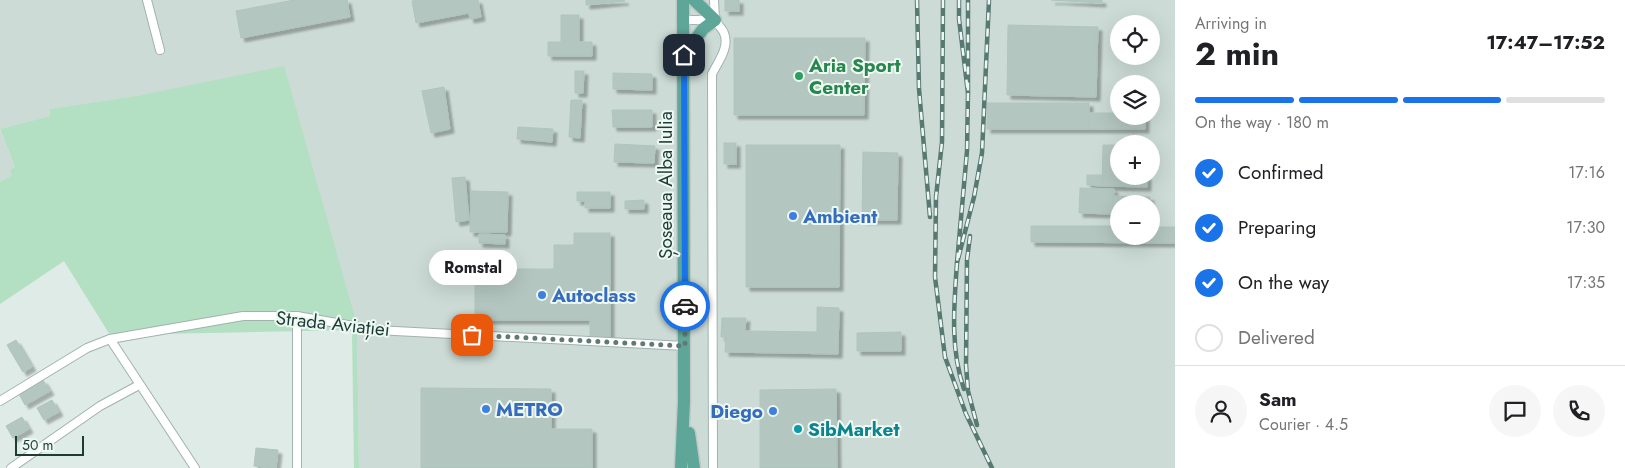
<!DOCTYPE html>
<meta charset="utf-8">
<style>
body{margin:0;font-family:Jost,sans-serif;background:#f6f6f6;color:#202124;height:100vh;display:flex;flex-direction:column;font-size:19px;white-space:nowrap}
*{box-sizing:border-box;margin:0}
p{font-size:16px;color:#757577}
.icon{flex:none;width:28px;height:28px;fill:none;stroke:currentColor;stroke-width:2;stroke-linecap:round;stroke-linejoin:round}
.map{position:relative;flex:1;overflow:hidden}
.details{display:flex;flex-direction:column;background:#fff;width:450px}
.details>*{flex:none}
.fabs{position:absolute;left:1110px;top:15px;display:grid;gap:10px}
.fabs a{display:grid;place-items:center;width:50px;height:50px;border-radius:50%;background:#fff;box-shadow:0 5px 20px #0002;font-size:25px}
.scale{position:absolute;left:15px;bottom:12px;width:69px;box-sizing:border-box;padding-left:5px;border:2px solid #1d3c36;border-top:0;font-size:14px;line-height:18px;white-space:nowrap;color:#1d3c36;-webkit-text-stroke:4px #eef8f3;paint-order:stroke}
.pin{position:absolute;display:grid;place-items:center;width:42px;height:42px;color:#fff;margin:-21px;border-radius:10px;box-shadow:0 2px 8px #0006}
.courier{position:absolute;display:grid;place-items:center;width:50px;height:50px;margin:-25px;border:4px solid #1a73e8;border-radius:50%;background:#fff;color:#222;box-shadow:0 1px 6px #0007}
.bubble{position:absolute;height:35px;border-radius:18px;background:#fff;box-shadow:0 5px 20px #0002;font-size:16px;font-weight:700;line-height:35px;text-align:center}
.headline em{font-style:normal;font-weight:700}
.headline div{display:flex;flex-direction:column-reverse}
.headline{display:flex;align-items:center;justify-content:space-between;height:85px;padding:0 20px}
h1{font-size:32px;font-weight:700;line-height:38px}
.bar{display:grid;grid-template-columns:repeat(4,1fr);gap:8px 5px;align-content:center;height:60px;padding:0 20px}
.bar i{height:6px;border-radius:4px;background:#e0e0e0}
.bar .on{background:#1a73e8}
.bar p{grid-column:span 4}
.line{display:flex;align-items:center;gap:12px;padding:0 20px;border-top:1px solid #e0e0e0}
.line div{flex:1}
.round{display:grid;place-items:center;flex:none;width:52px;height:52px;border-radius:26px;background:#f6f6f6}
ol{padding:0 20px;list-style:none}
li{display:flex;align-items:center;gap:15px;height:55px}
li p{margin-inline-start:auto}
li .icon{padding:5px;border-radius:50%;background:#1a73e8;color:#fff;stroke-width:4}
li:last-child{color:#757577}
li i{width:28px;height:28px;border:2px solid #e0e0e0;border-radius:50%}
main{display:flex;flex:1;min-height:0}
.map>svg:first-child{display:block}
.built{fill:#ccdbd5;fill-rule:evenodd}
.green{fill:#b3dfc2}
.building{fill:#b3c6bf;stroke:#afc5be;filter:url(#shadow)}
.lines{fill:none;stroke-linecap:round;stroke-linejoin:round}
.minor-casing{stroke:#a0b3ae;stroke-width:10}
.primary-casing{stroke:#c0c8c7;stroke-width:15}
.minor{stroke:#fff;stroke-width:8}
.primary{stroke:#5da698;stroke-width:12}
.rail-casing{stroke:#577972;stroke-width:4.5}
.rail{stroke:#eef8f3;stroke-width:2.5;stroke-dasharray:8;stroke-linecap:butt}
.done{stroke:#617974;stroke-width:5;stroke-dasharray:0 9}
.route{stroke:#1a73e8;stroke-width:6}
.leisure-dot{fill:#2e9e5b;stroke:#eef8f3;stroke-width:2}
.shop-dot{fill:#3f7fe0;stroke:#eef8f3;stroke-width:2}
.culture-dot{fill:#0f9aa8;stroke:#eef8f3;stroke-width:2}
.labels{text-anchor:middle;stroke-width:4;stroke-linejoin:round;paint-order:stroke}
.leisure-label{font-size:19px;font-weight:bold;fill:#27864d;stroke:#eef8f3;text-anchor:start}
.street-label{font-size:19px;fill:#1d3c36;stroke:#eef8f3}
.shop-label{font-size:19px;font-weight:bold;fill:#366cbe;stroke:#eef8f3;text-anchor:start}
.culture-label{font-size:19px;font-weight:bold;fill:#0d838f;stroke:#eef8f3;text-anchor:start}
</style>
<main>
<div class="map">
<svg width="1175" height="468" viewBox="0 0 1175 468">
<defs>
<filter id="shadow"><feDropShadow dx="4" dy="4" stdDeviation="1" flood-color="#0004"/></filter>
</defs>
<rect width="100%" height="100%" fill="#deebe6"/>
<g class="built">
<path d="M 0,0 L 1175,0 L 1175,468 L 359,468 L 357,325 L 142,95 L 49,109 L 50,116 L 0,129 ZM 1119,24 L 1151,24 L 1151,56 L 1119,56 ZM 1119,84 L 1151,84 L 1151,116 L 1119,116 ZM 1119,144 L 1151,144 L 1151,176 L 1119,176 ZM 1119,204 L 1151,204 L 1151,236 L 1119,236 Z"/>
<polygon points="0,130 15,167 12,175 0,182"/>
</g>
<polygon class="green" points="284,66 357,325 359,468 354,468 352,330 110,335 64,261 0,304 0,182 12,175 10,170 15,167 0,129 50,116 49,109 142,95"/>
<g class="building">
<polygon points="294,0 347,0 350,17 241,38 236,11"/>
<polygon points="418,0 478,0 481,17 470,19 469,13 416,23 412,1"/>
<polygon points="586,0 624,0 625,1 586,5"/>
<rect x="725" y="0" width="14" height="11"/>
<polygon points="1051,0 1102,0 1102,3"/>
<polygon points="561,15 579,15 579,42 592,42 592,56 548,56 548,42 561,42"/>
<polygon points="1008,25 1098,27 1096,97 1007,95"/>
<polygon points="734,38 865,38 864,115 734,115"/>
<polygon points="575,71 584,71 583,93 575,93"/>
<polygon points="613,73 652,74 652,90 613,89"/>
<polygon points="444,87 450,129 431,133 422,91"/>
<polygon points="571,100 582,100 580,138 569,137"/>
<rect x="987" y="103" width="102" height="26"/>
<polygon points="612,110 652,110 652,127 613,127"/>
<polygon points="1089,113 1119,113 1119,116 1145,116 1145,129 1089,129"/>
<polygon points="518,127 553,129 552,142 517,139"/>
<rect x="724" y="143" width="12" height="21"/>
<polygon points="615,144 655,146 654,163 614,162"/>
<polygon points="746,145 840,145 839,287 746,287"/>
<polygon points="1103,145 1119,145 1119,176 1147,176 1147,187 1102,186"/>
<polygon points="863,152 898,153 897,220 862,220"/>
<polygon points="1087,175 1103,175 1102,186 1087,185"/>
<polygon points="465,177 469,220 456,222 452,178"/>
<polygon points="1080,188 1114,189 1113,214 1079,213"/>
<polygon points="471,191 508,192 507,232 470,232"/>
<polygon points="577,192 610,192 610,208 585,208 585,201 577,201"/>
<polygon points="1113,196 1150,197 1150,204 1119,204 1119,214 1113,214"/>
<polygon points="644,200 644,209 625,209 625,201"/>
<polygon points="1031,226 1119,226 1119,236 1151,236 1151,227 1175,227 1175,243 1031,242"/>
<polygon points="574,233 610,233 610,337 590,337 590,320 475,320 475,269 554,269 554,245 574,245"/>
<polygon points="479,234 505,235 505,244 479,243"/>
<polygon points="817,307 839,308 838,354 725,352 726,337 721,337 722,318 746,318 745,331 817,332"/>
<polygon points="901,332 901,351 857,351 857,333"/>
<polygon points="16,340 32,367 23,372 7,345"/>
<polygon points="43,380 50,391 25,405 19,394"/>
<polygon points="421,388 551,389 551,429 592,429 592,468 421,468"/>
<polygon points="836,389 837,468 760,468 760,390"/>
<polygon points="52,400 59,412 44,420 37,408"/>
<polygon points="22,417 29,429 13,438 6,426"/>
<polygon points="256,448 278,450 276,468 254,466"/>
</g>
<g class="lines">
<defs>
<g id="minor">
<polyline points="147,0 160,50"/>
<polyline points="714,0 715,20"/>
<path d="M 683,20 L 715,20 C 717,24 722,28 724,33 C 730,47 718,62 712,74 L 713,468"/>
<polyline points="297,316 297,468"/>
<polyline points="110,339 195,468"/>
<polyline points="0,401 87,348 110,339 243,316 297,316 376,330 685,346"/>
<polyline points="11,468 100,406 139,385"/>
</g>
<g id="primary">
<polyline points="684,55 703,29 715,20 694,0"/>
<polyline points="689,433 694,468"/>
<polyline points="681,468 684,401 683,0"/>
</g>
</defs>
<use href="#minor" class="minor-casing"/>
<use href="#primary" class="primary-casing"/>
<use href="#minor" class="minor"/>
<use href="#primary" class="primary"/>
<defs>
<g id="rail">
<polyline points="917,0 919,89 930,217"/>
<polyline points="943,0 942,142 936,197 935,277 945,357 966,414 992,468"/>
<polyline points="959,0 959,19 968,93 968,0"/>
<polyline points="968,93 967,151 957,263 974,197 982,153 989,0"/>
<polyline points="970,236 967,260 966,365 968,391 977,425"/>
<path d="M 957,263 C 954,304 950,350 964,389"/>
</g>
</defs>
<use href="#rail" class="rail-casing"/>
<use href="#rail" class="rail"/>
</g>
<g class="lines">
<polyline class="done" points="472,335 685,346 685,306"/>
<polyline class="route" points="684,55 685,306"/>
</g>
<circle class="leisure-dot" cx="799" cy="76" r="5"/>
<g class="shop-dot">
<circle cx="793" cy="216" r="5"/>
<circle cx="542" cy="295" r="5"/>
<circle cx="486" cy="409" r="5"/>
<circle cx="773" cy="411" r="5"/>
</g>
<circle class="culture-dot" cx="798" cy="429" r="5"/>
<g class="labels">
<g class="leisure-label">
<text x="809" y="72">Aria Sport<tspan x="809" dy="22">Center</tspan></text>
</g>
<g class="street-label">
<text transform="translate(665 185) rotate(-90)" y="7">Șoseaua Alba Iulia</text>
<text transform="translate(333 323) rotate(6)" y="7">Strada Aviației</text>
</g>
<g class="shop-label">
<text x="803" y="223">Ambient</text>
<text x="552" y="302">Autoclass</text>
<text x="496" y="416">METRO</text>
<text x="763" y="418" text-anchor="end">Diego</text>
</g>
<g class="culture-label">
<text x="808" y="436">SibMarket</text>
</g>
</g>
</svg>
<div class="fabs">
<a><svg class="icon" aria-label="locate" viewBox="0 0 24 24"><circle cx="12" cy="12" r="6"/><path d="M12 2v4M12 18v4M2 12h4M18 12h4"/></svg></a>
<a><svg class="icon" aria-label="layers" viewBox="0 0 24 24"><path d="M12 4l9 5-9 5-9-5zM3 14l9 5 9-5"/></svg></a>
<a>+</a>
<a>−</a>
</div>
<div class="scale">50 m</div>
<div class="pin" style="left:472px;top:335px;background:#ea580c"><svg class="icon" aria-label="bag" viewBox="0 0 24 24"><path d="M5 8h14l-1 12H6zM9 8a3 3 0 0 1 6 0"/></svg></div>
<div class="pin" style="left:684px;top:55px;background:#1f2937"><svg class="icon" aria-label="home" viewBox="0 0 24 24"><path d="M3 11l9-7 9 7M6 9v11h12V9"/></svg></div>
<div class="courier" style="left:685px;top:306px"><svg class="icon" aria-label="car" viewBox="0 0 24 24"><path d="M5 17H2v-5l4-1 3-4h7l3 4 3 1v5h-3M9 17h6M6 11h13"/><circle cx="7" cy="17" r="2"/><circle cx="17" cy="17" r="2"/></svg></div>
<div class="bubble" style="left:429px;top:250px;width:88px">Romstal</div>
</div>
<section class="details">
<div class="headline"><div><h1>2 min</h1><p>Arriving in</p></div><em>17:47–17:52</em></div>
<div class="bar"><i class="on"></i><i class="on"></i><i class="on"></i><i></i><p>On the way · 180 m</p></div>
<ol>
<li><svg class="icon" aria-label="check" viewBox="0 0 24 24"><path d="M5 12l5 5 9-10"/></svg>Confirmed<p>17:16</p></li>
<li><svg class="icon" aria-label="check" viewBox="0 0 24 24"><path d="M5 12l5 5 9-10"/></svg>Preparing<p>17:30</p></li>
<li><svg class="icon" aria-label="check" viewBox="0 0 24 24"><path d="M5 12l5 5 9-10"/></svg>On the way<p>17:35</p></li>
<li><i></i>Delivered</li>
</ol>
<div class="line" style="height:90px"><a class="round"><svg class="icon" aria-label="person" viewBox="0 0 24 24"><circle cx="12" cy="8" r="4"/><path d="M4 21q1-7 8-7t8 7"/></svg></a><div><b>Sam</b><p>Courier · 4.5</p></div><a class="round"><svg class="icon" aria-label="chat" viewBox="0 0 24 24"><path d="M4 5h16v11H9l-5 4z"/></svg></a><a class="round"><svg class="icon" aria-label="phone" viewBox="0 0 24 24"><path d="M5 4h4l2 5-3 2q2 4 5 5l2-3 5 2v4C11 20 4 13 5 4z"/></svg></a></div>
</section>
</main>
